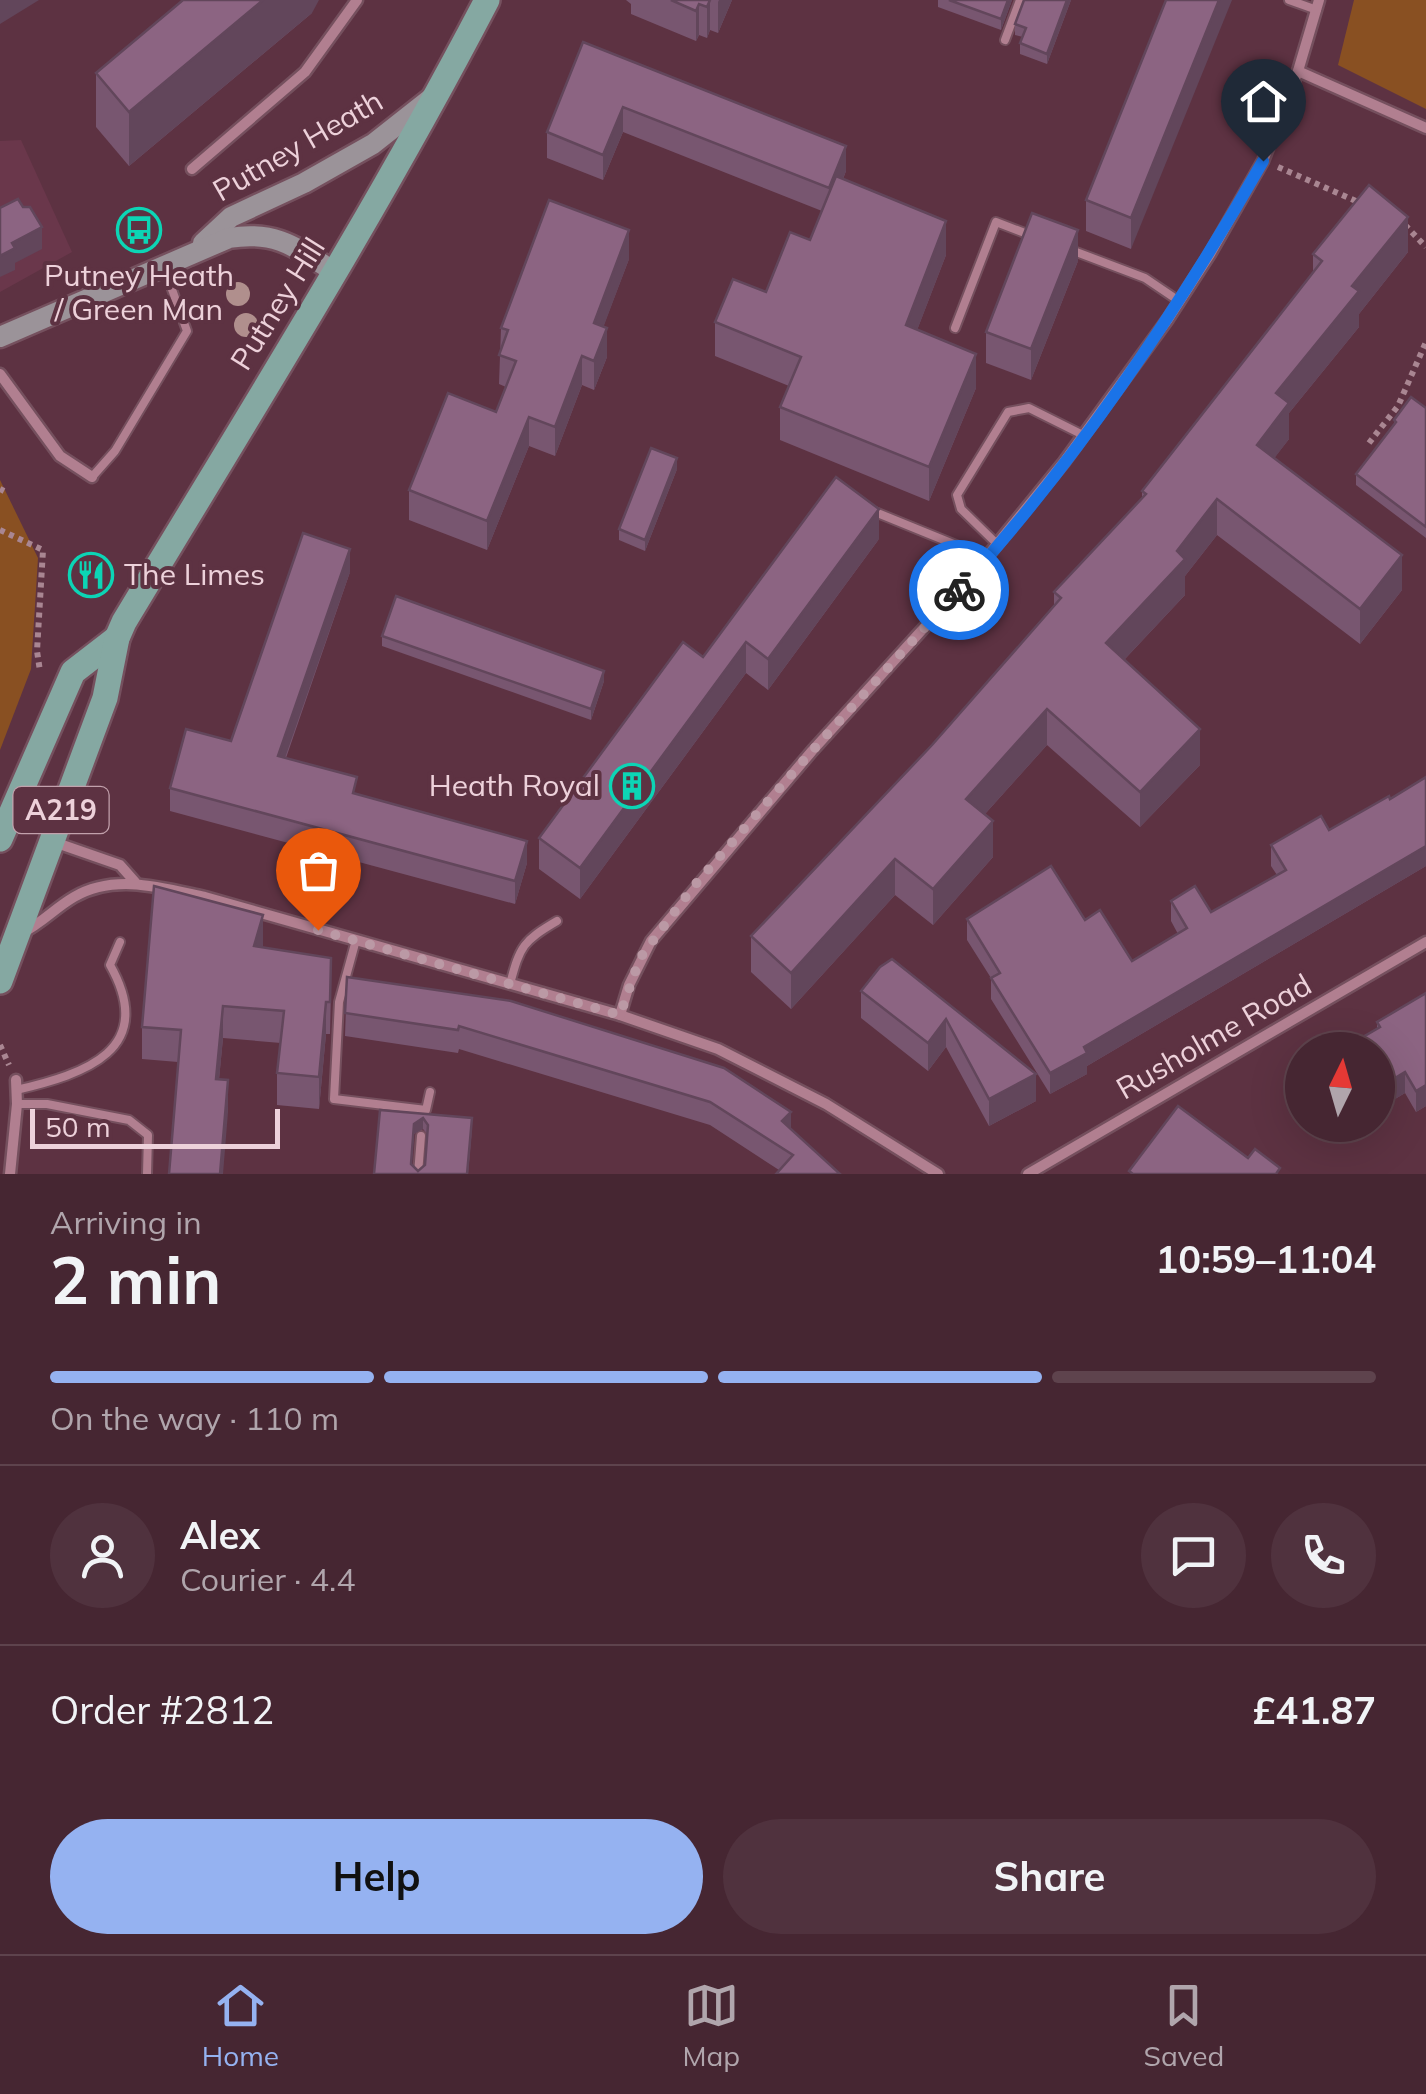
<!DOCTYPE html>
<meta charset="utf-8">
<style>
body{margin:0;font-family:Mulish,sans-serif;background:#50323e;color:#f1f3f6;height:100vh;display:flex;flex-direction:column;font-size:38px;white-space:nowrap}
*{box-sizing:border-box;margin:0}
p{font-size:32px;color:#b0a5ac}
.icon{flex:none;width:55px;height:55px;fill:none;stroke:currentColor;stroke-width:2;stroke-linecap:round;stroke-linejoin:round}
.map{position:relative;height:1174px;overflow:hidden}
.side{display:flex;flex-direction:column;background:#462632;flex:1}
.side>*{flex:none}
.needle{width:65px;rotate:5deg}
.controls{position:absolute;left:1285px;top:1032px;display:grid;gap:20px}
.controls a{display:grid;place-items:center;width:110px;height:110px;border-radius:50%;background:#462632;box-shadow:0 10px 40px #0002,0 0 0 2px #5e434d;font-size:50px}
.scale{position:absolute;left:30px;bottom:25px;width:250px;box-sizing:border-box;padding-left:10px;border:5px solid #edd1da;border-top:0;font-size:28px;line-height:35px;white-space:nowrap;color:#edd1da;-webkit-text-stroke:8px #5d3242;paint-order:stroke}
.pin{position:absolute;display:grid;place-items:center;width:85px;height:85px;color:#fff;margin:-102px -42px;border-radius:50% 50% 50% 0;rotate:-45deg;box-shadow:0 0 10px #0007}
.pin .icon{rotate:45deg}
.courier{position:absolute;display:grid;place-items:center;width:100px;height:100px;margin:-50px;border:8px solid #1a73e8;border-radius:50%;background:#fff;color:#222;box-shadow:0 2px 12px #0007}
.summary em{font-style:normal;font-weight:700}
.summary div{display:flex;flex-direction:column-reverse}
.summary{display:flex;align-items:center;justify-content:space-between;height:170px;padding:0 50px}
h1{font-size:65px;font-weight:700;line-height:75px}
.bar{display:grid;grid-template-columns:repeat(4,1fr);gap:15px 10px;align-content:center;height:120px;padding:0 50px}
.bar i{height:12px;border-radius:8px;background:#5e434d}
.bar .active{background:#95b2f1}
.bar p{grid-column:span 4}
.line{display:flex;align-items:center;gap:25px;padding:0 50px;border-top:2px solid #5e434d}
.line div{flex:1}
.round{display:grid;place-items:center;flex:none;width:105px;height:105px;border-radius:52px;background:#50323e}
.cta{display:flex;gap:20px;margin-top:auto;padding:20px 50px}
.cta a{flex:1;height:115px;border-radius:60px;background:#95b2f1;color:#111;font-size:40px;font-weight:700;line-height:115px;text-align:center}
.cta a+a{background:#50323e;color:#f1f3f6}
.dock{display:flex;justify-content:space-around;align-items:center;height:140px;border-top:2px solid #5e434d;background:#462632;font-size:28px;color:#b0a5ac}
.dock a{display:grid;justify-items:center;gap:5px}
.dock .active{color:#95b2f1}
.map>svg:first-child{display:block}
.built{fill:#6a374b}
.green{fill:#895022}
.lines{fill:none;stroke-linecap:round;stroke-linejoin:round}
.lane-casing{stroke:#75505e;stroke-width:12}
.street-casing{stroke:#75505e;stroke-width:15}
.secondary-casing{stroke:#75505e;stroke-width:25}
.primary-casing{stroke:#75505e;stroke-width:30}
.path{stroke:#a98692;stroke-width:6;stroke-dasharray:5 5;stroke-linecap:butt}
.lane{stroke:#b17f90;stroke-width:8}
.street{stroke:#b17f90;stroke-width:10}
.secondary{stroke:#9b9399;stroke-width:20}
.primary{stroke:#85a8a2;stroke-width:25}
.tree{fill:#b08f8d}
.wall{fill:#785670;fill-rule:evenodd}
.shaded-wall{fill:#62465b}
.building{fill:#8c6482;stroke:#62465b;stroke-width:2.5;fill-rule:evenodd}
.done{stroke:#bb99a5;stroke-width:10;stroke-dasharray:0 18}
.route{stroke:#1a73e8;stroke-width:12}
.labels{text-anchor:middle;stroke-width:8;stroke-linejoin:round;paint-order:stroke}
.shield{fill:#5d3242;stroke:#c2a1ac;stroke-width:2.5}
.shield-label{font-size:28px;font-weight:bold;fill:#edd1da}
.street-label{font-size:30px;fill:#edd1da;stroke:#5d3242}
.poi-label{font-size:30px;fill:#edd1da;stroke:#5d3242}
</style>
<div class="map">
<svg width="1426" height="1174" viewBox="0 0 1426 1174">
<rect width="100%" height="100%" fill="#5d3242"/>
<polygon class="built" points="21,140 72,252 0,292 0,141"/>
<g class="green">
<polygon points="1354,0 1426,0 1426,109 1338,65"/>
<polygon points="0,480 38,558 31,669 0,750"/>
</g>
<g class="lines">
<defs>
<g id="lane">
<polyline points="1289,0 1317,10"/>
<polyline points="1005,40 1020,0"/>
<polyline points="1071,250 1145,278 1179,301"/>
<polyline points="955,328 996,222 1030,235"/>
<polyline points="92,477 115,451 187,331 165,270"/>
<polyline points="875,512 961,547 980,566"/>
<polyline points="997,544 961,509 957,495 1008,412 1029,408 1083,435"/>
<polyline points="356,940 339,1002 334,1099 426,1110 430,1092"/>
<path d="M 510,984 C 520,946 523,941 557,921"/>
<path d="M 16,1090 C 85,1074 158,1050 110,965 L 120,942"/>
<polyline points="17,1104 47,1104 129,1120 148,1135 147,1174"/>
<polyline points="418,1174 421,1136"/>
</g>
<g id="street">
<polyline points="1298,71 1426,128"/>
<polyline points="192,169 305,72 357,0"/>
<polyline points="0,374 60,456 92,477"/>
<polyline points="51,841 120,865 135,882"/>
<path d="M 22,933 C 42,923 55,908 74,897 C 115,873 163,888 205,897 L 620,1015 L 718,1049 L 826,1104 L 938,1174"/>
<polyline points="620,1015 629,985 651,941 812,751 972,575 1064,462 1168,319 1210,254 1263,161 1298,71 1319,0"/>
<polyline points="10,1174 17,1104 16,1080"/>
<polyline points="1028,1174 1426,942"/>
</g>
<g id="secondary">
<polyline points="203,243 231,217 304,183 373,144 430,99"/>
<path d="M 0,337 L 229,238 C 277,230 297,248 336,273"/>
</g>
<g id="primary">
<polyline points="0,839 73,672 117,638"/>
<path d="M 0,981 L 105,698 L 117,638 L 124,622 C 248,416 376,213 487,0"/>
</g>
</defs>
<use href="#lane" class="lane-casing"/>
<use href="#street" class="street-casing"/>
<use href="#secondary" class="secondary-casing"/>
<use href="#primary" class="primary-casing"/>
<g class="path">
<polyline points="1278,167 1363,204"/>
<polyline points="1405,225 1426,247"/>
<polyline points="1369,443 1398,406 1426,342"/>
<polyline points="0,489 4,491"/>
<polyline points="0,530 43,550 37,651 40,671"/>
<polyline points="0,1045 9,1065"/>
</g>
<use href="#lane" class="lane"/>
<use href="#street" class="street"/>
<use href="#secondary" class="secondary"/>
<use href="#primary" class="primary"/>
</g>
<g class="tree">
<circle cx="238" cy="294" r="12"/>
<circle cx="246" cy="325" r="12"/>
</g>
<g class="wall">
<polygon points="626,0 732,0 718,33 710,30 707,38 699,35 696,41 631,14 631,4"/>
<polygon points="938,0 1012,0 1001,30 938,7"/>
<polygon points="1071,0 1047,64 1020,54 1020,43 1023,37 1015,35 1015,24"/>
<polygon points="1166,0 1131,249 1086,231 1086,200"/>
<polygon points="312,13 129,166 96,127 96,73"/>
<polygon points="583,42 846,171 843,179 946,255 917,330 976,388 929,501 780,440 780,407 789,386 715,356 715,322 766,292 810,240 822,211 623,132 603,180 547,158 547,132"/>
<polygon points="1408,252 1359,314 1359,327 1289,413 1289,439 1274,458 1402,590 1360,644 1217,535 1185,576 1185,595 1124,660 1200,765 1140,827 1047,745 985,814 993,857 933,925 895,895 791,1009 751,972 751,936 932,745 1054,605 1054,592 1142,498 1142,491 1313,272 1313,254"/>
<polygon points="629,259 603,327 607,357 594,390 582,385 555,456 529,446 487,550 409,520 409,490 496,412 506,387 499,384 501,328"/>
<polygon points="1078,261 1031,380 986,363 986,332"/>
<polygon points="1426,408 1426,538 1356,485 1356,474 1394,426 1394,420"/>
<polygon points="677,469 645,551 619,540 619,529"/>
<polygon points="879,539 768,690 746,673 580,899 539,869 539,838 703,657"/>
<polygon points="350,572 286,758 357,794 527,863 515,904 170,811 170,788 231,741"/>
<polygon points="382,636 604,681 591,720 382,646"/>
<polygon points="1426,777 1426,866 1087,1066 1087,1074 1050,1094 991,999 991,978 967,940 967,919 1085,920 1132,961 1178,934 1171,921 1171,901 1211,912 1277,875 1271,866 1271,845 1329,830 1390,799"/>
<polygon points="263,947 331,990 330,1034 326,1034 319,1109 277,1105 277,1073 281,1043 223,1038 219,1079 228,1112 178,1062 142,1059 142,1027"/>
<polygon points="892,959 1036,1101 989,1126 946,1047 928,1071 861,1018 861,991"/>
<polygon points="347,977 791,1129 840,1174 779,1170 710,1125 459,1049 458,1053 345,1036"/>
<polygon points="1426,993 1426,1106 1416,1112 1405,1093 1390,1102 1384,1091 1378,1050 1351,1050 1351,1044 1377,1029 1377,1022"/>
<path d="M 380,1110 L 472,1128 L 468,1174 L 374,1174 ZM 423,1129 L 428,1135 L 425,1165 L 418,1171 L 411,1164 L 414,1134 Z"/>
</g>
<g class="shaded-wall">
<polygon points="0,0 39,0 0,24"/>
<polygon points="263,0 319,0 312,13 129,166 129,112"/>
<polygon points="710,0 710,30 707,38 707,7"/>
<polygon points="719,0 732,0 718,33 718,2"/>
<polygon points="1008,0 1012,0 1001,30 1001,19"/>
<polygon points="1067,0 1071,0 1047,64 1047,54"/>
<polygon points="1219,0 1232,0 1131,249 1131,218"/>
<polygon points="699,4 699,35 696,41 696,11"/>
<polygon points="623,107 623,132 603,180 603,155"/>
<polygon points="846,146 846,171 829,213 829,188"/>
<polygon points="1408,217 1408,252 1359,314 1359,327 1289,413 1289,439 1257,481 1257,445 1276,393 1352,286"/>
<polygon points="946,221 946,255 906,359 906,325"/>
<polygon points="42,227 42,249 15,263 15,270 0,277 0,256 12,243"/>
<polygon points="629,230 629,259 594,352 594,323"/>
<polygon points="1078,230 1078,261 1031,380 1031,349"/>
<polygon points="607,328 607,357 594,390 594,361"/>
<polygon points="976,354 976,388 929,501 929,467"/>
<polygon points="582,356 582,385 555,456 555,427"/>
<polygon points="529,417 529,446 487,550 487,521"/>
<polygon points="677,458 677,469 645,551 645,540"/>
<polygon points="1217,499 1217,535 1185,576 1185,595 1106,679 1106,643"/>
<polygon points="879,509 879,539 768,690 768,659"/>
<polygon points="350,549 350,572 278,778 278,756"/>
<polygon points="1402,555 1402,590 1360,644 1360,609"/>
<polygon points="746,642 746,673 580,899 580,868"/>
<polygon points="604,671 604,681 591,720 591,709"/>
<polygon points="1047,709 1047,745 966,835 966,799"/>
<polygon points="1200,729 1200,765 1140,827 1140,792"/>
<polygon points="993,821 993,857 933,925 933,889"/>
<polygon points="527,841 527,863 515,904 515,881"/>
<polygon points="1426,846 1426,866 1087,1066 1087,1074 1050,1094 1050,1073 1084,1047"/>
<polygon points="895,859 895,895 791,1009 791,973"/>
<polygon points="263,915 263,947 254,946"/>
<polygon points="326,1002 326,1034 319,1109 319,1077"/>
<polygon points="223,1006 223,1038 216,1111 216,1079"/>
<polygon points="946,1019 946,1047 928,1071 928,1043"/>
<polygon points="1384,1070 1384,1091 1378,1094 1378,1073"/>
<polygon points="1405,1072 1405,1093 1390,1102 1390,1081"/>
<polygon points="1036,1074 1036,1101 989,1126 989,1099"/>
<polygon points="228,1080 228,1112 223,1174 220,1174"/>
<polygon points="1426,1085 1426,1106 1416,1112 1416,1091"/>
<polygon points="791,1112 791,1135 782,1121"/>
<polygon points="423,1118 423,1129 414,1134 411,1174 414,1124"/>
</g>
<g class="building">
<polygon points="183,0 263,0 129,112 96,73"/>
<polygon points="671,0 710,0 707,7 699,4 696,11"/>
<polygon points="949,0 1008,0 1001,19"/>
<polygon points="1024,0 1067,0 1047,54 1020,43 1026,28 1015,24"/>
<polygon points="1166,0 1219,0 1131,218 1086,200"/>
<polygon points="583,42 846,146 829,188 623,107 603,155 547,132"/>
<polygon points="836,176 946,221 906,325 976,354 929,467 780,407 801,357 715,322 733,279 766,292 790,232 810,240"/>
<polygon points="1369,185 1408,217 1352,286 1359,291 1276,393 1289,403 1257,445 1402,555 1360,609 1217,499 1177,551 1185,559 1106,643 1200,729 1140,792 1047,709 966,799 993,821 933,889 895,859 791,973 751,936 932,745 1061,598 1054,592 1146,494 1142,491 1322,261 1313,254"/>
<polygon points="18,199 23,207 30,207 42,227 12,243 15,248 0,256 0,208"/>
<polygon points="549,200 629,230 594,323 607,328 594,361 582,356 555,427 529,417 487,521 409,490 448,393 496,412 516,361 499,355 508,330 501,328"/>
<polygon points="1032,213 1078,230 1031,349 986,332"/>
<polygon points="1411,397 1426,408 1426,527 1356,474 1396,422 1394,420"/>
<polygon points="651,448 677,458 645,540 619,529"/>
<polygon points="836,477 879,509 768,659 746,642 580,868 539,838 683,642 703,657"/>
<polygon points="303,533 350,549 278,756 357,777 353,793 527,841 515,881 170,788 186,729 231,741"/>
<polygon points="396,596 604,671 591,709 382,636"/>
<polygon points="1426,777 1426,846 1084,1047 1087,1053 1050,1073 991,978 1000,973 967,919 1051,866 1085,920 1100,910 1132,961 1187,928 1171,901 1195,886 1211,912 1286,870 1271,845 1321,816 1329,830 1389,796 1390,799"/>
<polygon points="154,886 263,915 254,946 331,958 330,1002 326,1002 319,1077 277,1073 284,1011 223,1006 216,1079 228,1080 220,1174 169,1174 181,1030 142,1027"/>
<polygon points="892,959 1036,1074 989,1099 946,1019 928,1043 861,991 880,967"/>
<polygon points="347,977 511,1001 724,1068 791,1112 782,1121 840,1174 776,1174 793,1155 710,1102 459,1026 458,1030 345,1013"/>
<polygon points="1426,993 1426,1085 1416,1091 1405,1072 1390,1081 1384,1070 1378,1073 1378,1050 1355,1050 1351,1044 1380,1027 1377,1022"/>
<polygon points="1178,1106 1248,1158 1255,1149 1280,1168 1276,1174 1133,1174 1129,1171"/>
<path d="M 380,1110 L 472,1118 L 467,1174 L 374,1174 ZM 423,1118 L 428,1125 L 425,1165 L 418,1171 L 411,1164 L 414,1124 Z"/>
</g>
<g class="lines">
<polyline class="done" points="318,930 620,1015 640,958 694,886 812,751 959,590"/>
<path class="route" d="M 959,590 C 1077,460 1177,312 1263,161"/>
</g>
<defs>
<symbol id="bus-ring" viewBox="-11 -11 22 22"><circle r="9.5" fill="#5d3242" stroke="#0cd5b5" stroke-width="1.5"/><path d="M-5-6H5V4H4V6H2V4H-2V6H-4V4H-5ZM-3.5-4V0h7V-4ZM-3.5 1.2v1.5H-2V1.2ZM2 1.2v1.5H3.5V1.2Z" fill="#0cd5b5"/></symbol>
<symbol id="restaurant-ring" viewBox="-11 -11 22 22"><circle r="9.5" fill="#5d3242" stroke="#0cd5b5" stroke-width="1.5"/><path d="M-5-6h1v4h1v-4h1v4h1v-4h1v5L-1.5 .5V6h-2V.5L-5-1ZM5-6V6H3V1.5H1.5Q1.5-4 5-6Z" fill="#0cd5b5"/></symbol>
<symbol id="building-ring" viewBox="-11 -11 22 22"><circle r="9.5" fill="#5d3242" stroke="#0cd5b5" stroke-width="1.5"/><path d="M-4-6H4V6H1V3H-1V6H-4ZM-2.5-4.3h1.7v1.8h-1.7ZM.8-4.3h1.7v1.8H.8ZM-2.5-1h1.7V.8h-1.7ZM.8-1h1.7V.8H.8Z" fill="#0cd5b5"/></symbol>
</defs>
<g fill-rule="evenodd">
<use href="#bus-ring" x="114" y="205" width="50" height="50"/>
<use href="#restaurant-ring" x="66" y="550" width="50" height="50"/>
<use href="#building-ring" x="607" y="761" width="50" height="50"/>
</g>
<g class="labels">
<rect class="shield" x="13.5" y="787" width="95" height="46" rx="8"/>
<g class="shield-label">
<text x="61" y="820">A219</text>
</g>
<g class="street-label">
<text transform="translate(298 146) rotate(-30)" y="10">Putney Heath</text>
<text transform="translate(278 304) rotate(-58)" y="10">Putney Hill</text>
<text transform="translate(1214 1037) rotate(-30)" y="10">Rusholme Road</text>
</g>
<g class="poi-label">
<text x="139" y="286">Putney Heath<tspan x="139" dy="34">/ Green Man</tspan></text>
<text x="124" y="585" text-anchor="start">The Limes</text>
<text x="600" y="796" text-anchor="end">Heath Royal</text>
</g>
</g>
</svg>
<div class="controls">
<a><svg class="needle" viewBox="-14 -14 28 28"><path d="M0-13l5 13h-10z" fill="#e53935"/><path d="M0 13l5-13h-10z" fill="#b0a5ac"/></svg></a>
</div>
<div class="scale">50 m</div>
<div class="pin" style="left:318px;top:930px;background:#ea580c"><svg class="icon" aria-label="bag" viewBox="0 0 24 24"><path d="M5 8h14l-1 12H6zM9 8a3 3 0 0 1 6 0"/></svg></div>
<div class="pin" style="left:1263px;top:161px;background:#1f2937"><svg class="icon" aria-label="home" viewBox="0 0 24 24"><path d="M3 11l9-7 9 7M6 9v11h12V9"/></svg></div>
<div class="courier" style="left:959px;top:590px"><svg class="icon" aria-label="bike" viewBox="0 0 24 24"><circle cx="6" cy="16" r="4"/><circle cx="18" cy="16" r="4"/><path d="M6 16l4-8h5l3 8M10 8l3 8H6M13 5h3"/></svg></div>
</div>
<section class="side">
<div class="summary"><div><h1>2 min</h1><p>Arriving in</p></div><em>10:59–11:04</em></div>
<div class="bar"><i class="active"></i><i class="active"></i><i class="active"></i><i></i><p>On the way · 110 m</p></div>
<div class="line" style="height:180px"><a class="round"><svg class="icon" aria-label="person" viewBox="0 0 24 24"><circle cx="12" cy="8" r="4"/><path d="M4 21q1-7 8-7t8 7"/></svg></a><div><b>Alex</b><p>Courier · 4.4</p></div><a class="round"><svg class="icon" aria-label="chat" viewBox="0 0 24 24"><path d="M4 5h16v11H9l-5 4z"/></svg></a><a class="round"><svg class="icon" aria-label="phone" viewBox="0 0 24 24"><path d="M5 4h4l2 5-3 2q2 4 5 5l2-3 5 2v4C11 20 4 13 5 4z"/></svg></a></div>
<div class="line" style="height:130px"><div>Order #2812</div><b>£41.87</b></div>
<div class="cta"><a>Help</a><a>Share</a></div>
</section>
<nav class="dock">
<a class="active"><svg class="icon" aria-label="home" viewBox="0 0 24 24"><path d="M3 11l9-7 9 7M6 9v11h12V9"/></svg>Home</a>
<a><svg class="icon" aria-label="map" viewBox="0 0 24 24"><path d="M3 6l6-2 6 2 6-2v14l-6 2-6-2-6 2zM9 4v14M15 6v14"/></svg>Map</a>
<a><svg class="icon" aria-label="saved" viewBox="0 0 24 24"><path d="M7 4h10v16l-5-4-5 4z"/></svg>Saved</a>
</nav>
